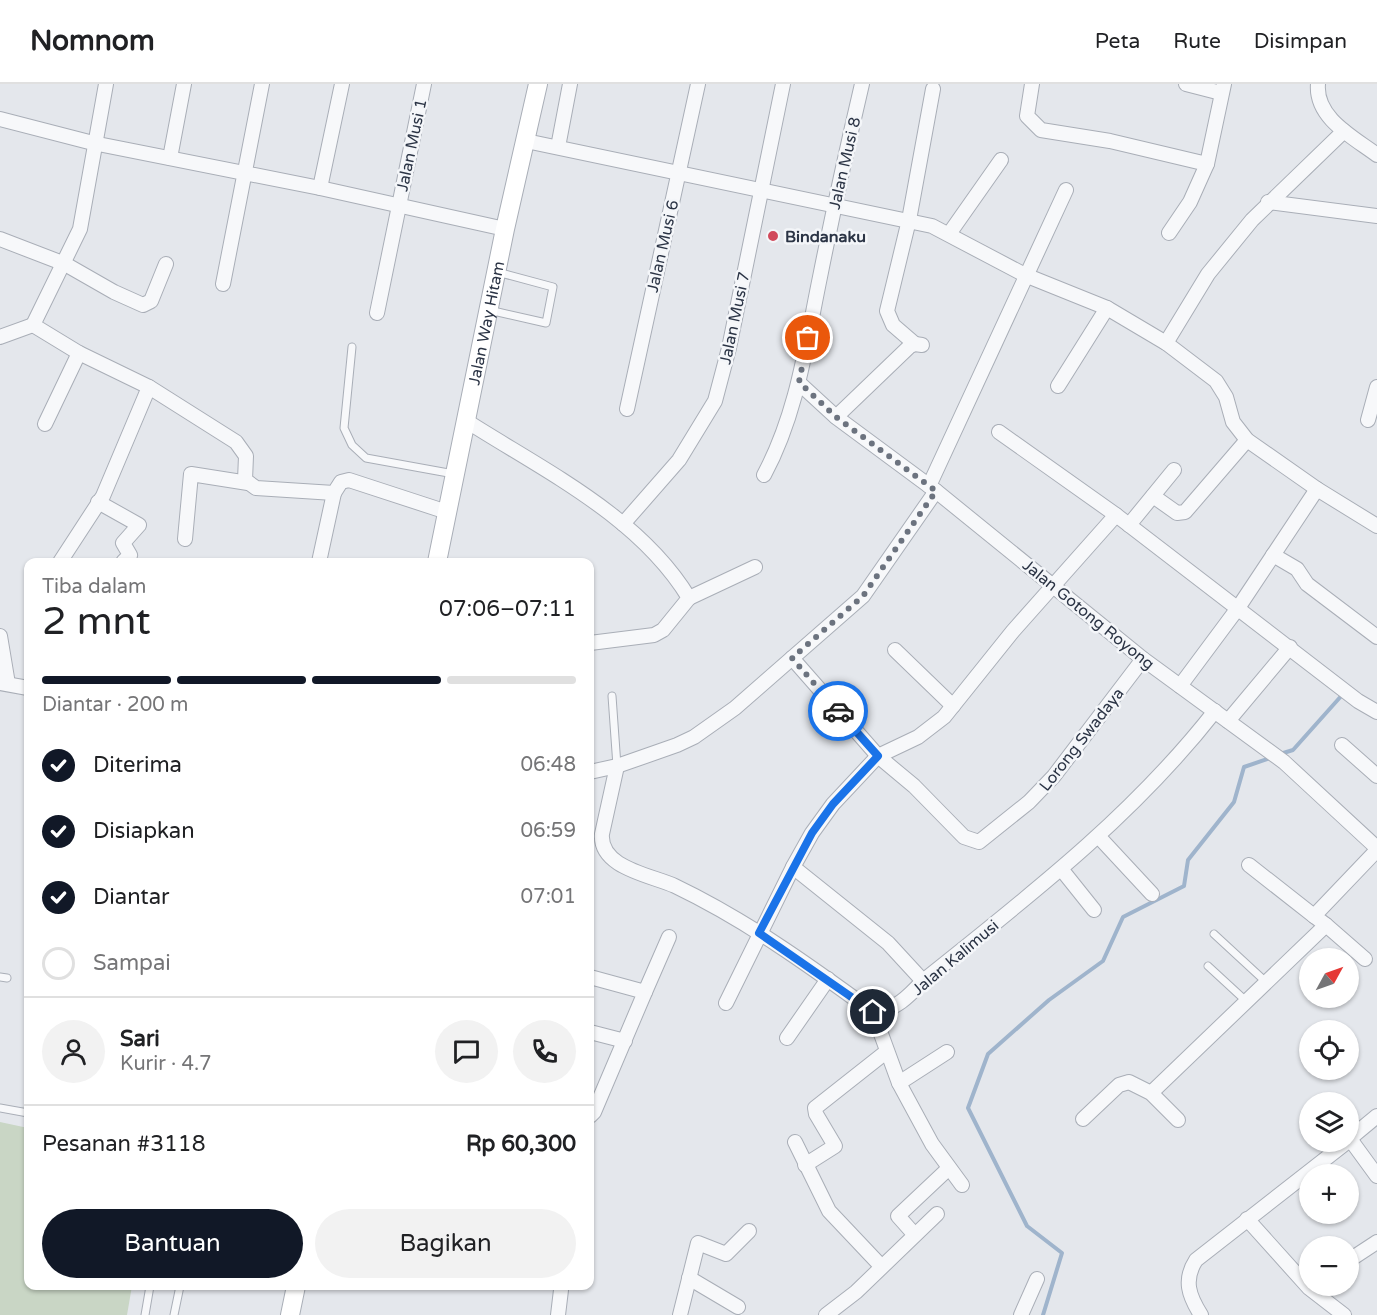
<!DOCTYPE html>
<html lang="id">
<meta charset="utf-8">
<style>
body{margin:0;font-family:"Varela Round",sans-serif;background:#f2f2f2;color:#202124;height:100vh;display:flex;flex-direction:column;font-size:22px;white-space:nowrap}
*{box-sizing:border-box;margin:0}
p{font-size:20px;color:#757577}
.icon{flex:none;width:33px;height:33px;fill:none;stroke:currentColor;stroke-width:2;stroke-linecap:round;stroke-linejoin:round}
.map{position:relative;flex:1;overflow:hidden}
.drawer{position:absolute;left:24px;top:474px;width:570px;height:732px;display:flex;flex-direction:column;background:#fff;border-radius:12px;box-shadow:0 2px 4px #0004}
.drawer>*{flex:none}
.needle{width:39px;rotate:50deg}
.controls{position:absolute;left:1299px;top:864px;display:grid;gap:12px}
.controls a{display:grid;place-items:center;width:60px;height:60px;border-radius:50%;background:#fff;box-shadow:0 2px 4px #0004;font-size:30px}
.pin{position:absolute;display:grid;place-items:center;width:51px;height:51px;color:#fff;margin:-26px;border:3px solid #fff;border-radius:50%;box-shadow:0 2px 6px #0007}
.courier{position:absolute;display:grid;place-items:center;width:60px;height:60px;margin:-30px;border:4px solid #1a73e8;border-radius:50%;background:#fff;color:#222;box-shadow:0 2px 8px #0007}
.head em{font-style:normal;font-weight:600}
.head div{display:flex;flex-direction:column-reverse}
.head{display:flex;align-items:center;justify-content:space-between;height:102px;padding:0 18px}
h1{font-size:39px;font-weight:600;line-height:45px}
.bar{display:grid;grid-template-columns:repeat(4,1fr);gap:9px 6px;align-content:center;height:72px;padding:0 18px}
.bar i{height:8px;border-radius:4px;background:#e0e0e0}
.bar .active{background:#111827}
.bar p{grid-column:span 4}
.line{display:flex;align-items:center;gap:15px;padding:0 18px;border-top:2px solid #e0e0e0}
.line div{flex:1}
.round{display:grid;place-items:center;flex:none;width:63px;height:63px;border-radius:32px;background:#f2f2f2}
ol{padding:0 18px;list-style:none}
li{display:flex;align-items:center;gap:18px;height:66px}
li p{margin-inline-start:auto}
li .icon{padding:6px;border-radius:50%;background:#111827;color:#fff;stroke-width:4}
li:last-child{color:#757577}
li i{width:33px;height:33px;border:3px solid #e0e0e0;border-radius:50%}
.action{display:flex;gap:12px;margin-top:auto;padding:12px 18px}
.action a{flex:1;height:69px;border-radius:36px;background:#111827;color:#fff;font-size:24px;font-weight:600;line-height:69px;text-align:center}
.action a+a{background:#f2f2f2;color:#202124}
header{display:flex;align-items:center;gap:36px;box-sizing:border-box;height:84px;padding:0 30px;background:#fff;border-bottom:2px solid #e0e0e0}
header strong{font-size:28px}
nav{display:flex;gap:33px;margin-inline-start:auto;font-size:21px}
.map>svg:first-child{display:block}
.green{fill:#c9d6c5}
.lines{fill:none;stroke-linecap:round;stroke-linejoin:round}
.stream{stroke:#9fb4cc;stroke-width:4}
.lane-casing{stroke:#a9aeb7;stroke-width:9}
.street-casing{stroke:#a9aeb7;stroke-width:16}
.secondary-casing{stroke:#a9aeb7;stroke-width:20}
.lane{stroke:#f7f8fa;stroke-width:7}
.street{stroke:#f7f8fa;stroke-width:14}
.secondary{stroke:#fff;stroke-width:18}
.done{stroke:#6c737f;stroke-width:6;stroke-dasharray:0 10.8}
.route{stroke:#1a73e8;stroke-width:8}
.poi-dot{fill:#d1495b;stroke:#f4f6f9;stroke-width:2}
.labels{text-anchor:middle;stroke-width:5;stroke-linejoin:round;paint-order:stroke}
.street-label{font-size:16px;fill:#2b3445;stroke:#f4f6f9}
.poi-label{font-size:16px;font-weight:bold;fill:#2b3445;stroke:#f4f6f9;text-anchor:start}
</style>
<header>
<strong>Nomnom</strong>
<nav><a>Peta</a><a>Rute</a><a>Disimpan</a></nav>
</header>
<div class="map">
<svg width="1377" height="1231" viewBox="0 0 1377 1231">
<rect width="100%" height="100%" fill="#e4e7ec"/>
<polygon class="green" points="0,1038 28,1044 28,1202 132,1202 127,1231 0,1231"/>
<g class="lines">
<g class="stream">
<polyline points="1280,670 1293,666 1343,610"/>
<polyline points="1043,1231 1062,1169 1027,1142 968,1024 988,970 1049,916 1103,877 1123,833 1184,802 1188,776 1234,718 1244,683 1273,673"/>
</g>
<defs>
<g id="lane">
<polyline points="489,226 546,239 553,203 497,188"/>
<polyline points="352,263 344,344 352,361 366,374 454,390"/>
<polyline points="612,612 617,682"/>
<polyline points="1214,850 1266,898"/>
<polyline points="1208,882 1246,917"/>
<polyline points="0,893 7,894"/>
<polyline points="0,1024 28,1029"/>
<polyline points="145,1231 150,1202"/>
<polyline points="174,1231 180,1202"/>
</g>
<g id="street">
<polyline points="106,0 80,145 33,241 79,269 149,303 236,358 246,372 245,396 256,404 334,409 341,398 349,396 447,428"/>
<polyline points="1032,0 1027,32 1041,46 1110,57 1207,80"/>
<polyline points="1186,0 1221,9"/>
<path d="M 1318,0 C 1315,34 1353,53 1377,71"/>
<polyline points="0,35 93,59 320,104 505,145"/>
<polyline points="526,57 932,142 1025,191 1107,224 1166,259 1216,297 1226,313 1233,338 1247,356 1317,405 1377,442"/>
<polyline points="558,63 570,0"/>
<polyline points="170,74 184,0"/>
<polyline points="320,104 342,0"/>
<polyline points="1268,118 1377,132"/>
<polyline points="1169,149 1190,118 1207,80 1224,0"/>
<polyline points="949,150 1001,76"/>
<polyline points="0,155 65,180 114,208 143,221 151,217 166,180"/>
<polyline points="223,200 262,0"/>
<polyline points="377,229 424,0"/>
<polyline points="0,253 33,241"/>
<polyline points="1166,259 1208,190 1252,136 1344,47"/>
<polyline points="915,260 893,241 887,227 909,136 933,5"/>
<polyline points="799,299 836,333 936,407 1143,575 1284,678 1377,764"/>
<polyline points="1058,302 1107,224"/>
<polyline points="627,325 698,0"/>
<polyline points="836,333 910,262 915,260 922,261"/>
<polyline points="1368,336 1377,303"/>
<path d="M 468,338 C 545,387 640,433 689,514 L 663,546 L 654,551 L 590,559"/>
<polyline points="45,340 79,269"/>
<polyline points="999,348 1116,431 1358,617 1377,628"/>
<path d="M 764,391 C 797,330 806,261 820,193 C 833,128 847,64 862,0"/>
<polyline points="929,402 1066,106"/>
<polyline points="1153,412 1177,429 1185,428 1247,356"/>
<polyline points="98,418 139,441 123,459 130,471 123,478"/>
<polyline points="623,440 679,376 715,317 729,264 783,0"/>
<polyline points="1129,441 1174,386"/>
<polyline points="185,455 191,390 248,399"/>
<polyline points="1273,471 1297,485 1307,500 1377,553"/>
<polyline points="60,478 103,412 149,303"/>
<polyline points="319,478 334,409"/>
<polyline points="689,514 755,483"/>
<polyline points="0,552 8,600"/>
<polyline points="895,566 953,622"/>
<polyline points="792,574 878,672 914,702 964,753 979,758 1029,718 1054,692 1143,575"/>
<polyline points="0,599 28,604"/>
<polyline points="1180,602 1238,524 1317,405"/>
<polyline points="1228,637 1290,563"/>
<polyline points="1342,661 1377,692"/>
<path d="M 617,682 L 602,750 C 599,784 651,791 675,802 C 746,836 810,882 873,928 C 895,927 909,912 923,897 C 1028,813 1132,733 1215,627"/>
<polyline points="590,688 617,682 677,661 694,653 735,624 863,512 936,407"/>
<polyline points="1099,753 1152,810"/>
<polyline points="1249,781 1314,832"/>
<polyline points="793,783 888,859 923,897"/>
<polyline points="1062,786 1094,826"/>
<polyline points="1326,841 1365,875"/>
<polyline points="590,893 645,908 594,1028 590,1032"/>
<polyline points="645,908 669,853"/>
<polyline points="726,919 793,783 812,749 833,720 878,672 918,653 944,633 1013,547 1116,431"/>
<polyline points="873,928 899,999 932,1060 962,1101"/>
<polyline points="590,948 625,957"/>
<polyline points="787,954 828,895"/>
<polyline points="899,999 947,968"/>
<polyline points="1151,1009 1326,841 1314,832 1377,766"/>
<polyline points="1083,1035 1119,1001 1129,998 1151,1009 1178,1036"/>
<polyline points="1350,1055 1377,1092"/>
<polyline points="1348,1056 1377,1032"/>
<polyline points="795,1058 829,1127 881,1182"/>
<polyline points="805,1081 835,1062 816,1030 815,1024 886,968"/>
<polyline points="1247,1135 1309,1204 1344,1231"/>
<polyline points="914,1150 898,1132 949,1084"/>
<polyline points="1348,1177 1377,1158"/>
<polyline points="689,1194 738,1223"/>
<polyline points="558,1231 561,1206"/>
<polyline points="680,1231 698,1159 726,1170 749,1147"/>
<polyline points="826,1231 856,1208 937,1130"/>
<polyline points="1021,1231 1037,1195"/>
<path d="M 1201,1231 C 1189,1212 1183,1196 1196,1176 L 1347,1058"/>
</g>
<g id="secondary">
<path id="s1" d="M 437,478 L 505,145 L 538,0"/>
<polyline points="290,1231 296,1202"/>
</g>
</defs>
<use href="#lane" class="lane-casing"/>
<use href="#street" class="street-casing"/>
<use href="#secondary" class="secondary-casing"/>
<use href="#lane" class="lane"/>
<use href="#street" class="street"/>
<use href="#secondary" class="secondary"/>
</g>
<g class="lines">
<polyline class="done" points="808,254 799,298 836,333 936,407 863,512 792,574 838,627"/>
<polyline class="route" points="838,627 878,672 833,720 812,749 759,849 873,928"/>
</g>
<circle class="poi-dot" cx="773" cy="152" r="6"/>
<g class="labels">
<g class="street-label">
<text transform="translate(411 61) rotate(-78)" y="6">Jalan Musi 1</text>
<text transform="translate(844 79) rotate(-77)" y="6">Jalan Musi 8</text>
<text transform="translate(662 162) rotate(-77)" y="6">Jalan Musi 6</text>
<text transform="translate(734 234) rotate(-78)" y="6">Jalan Musi 7</text>
<text dy="6" stroke="none"><textPath href="#s1" startOffset="244">Jalan Way Hitam</textPath></text>
<text transform="translate(1089 530) rotate(39)" y="6">Jalan Gotong Royong</text>
<text transform="translate(1081 655) rotate(-52)" y="6">Lorong Swadaya</text>
<text transform="translate(955 873) rotate(-40)" y="6">Jalan Kalimusi</text>
</g>
<g class="poi-label">
<text x="785" y="158">Bindanaku</text>
</g>
</g>
</svg>
<div class="controls">
<a><svg class="needle" viewBox="-14 -14 28 28"><path d="M0-13l5 13h-10z" fill="#e53935"/><path d="M0 13l5-13h-10z" fill="#757577"/></svg></a>
<a><svg class="icon" aria-label="locate" viewBox="0 0 24 24"><circle cx="12" cy="12" r="6"/><path d="M12 2v4M12 18v4M2 12h4M18 12h4"/></svg></a>
<a><svg class="icon" aria-label="layers" viewBox="0 0 24 24"><path d="M12 4l9 5-9 5-9-5zM3 14l9 5 9-5"/></svg></a>
<a>+</a>
<a>−</a>
</div>
<div class="pin" style="left:808px;top:254px;background:#ea580c"><svg class="icon" aria-label="bag" viewBox="0 0 24 24"><path d="M5 8h14l-1 12H6zM9 8a3 3 0 0 1 6 0"/></svg></div>
<div class="pin" style="left:873px;top:928px;background:#1f2937"><svg class="icon" aria-label="home" viewBox="0 0 24 24"><path d="M3 11l9-7 9 7M6 9v11h12V9"/></svg></div>
<div class="courier" style="left:838px;top:627px"><svg class="icon" aria-label="car" viewBox="0 0 24 24"><path d="M5 17H2v-5l4-1 3-4h7l3 4 3 1v5h-3M9 17h6M6 11h13"/><circle cx="7" cy="17" r="2"/><circle cx="17" cy="17" r="2"/></svg></div>
<section class="drawer">
<div class="head"><div><h1>2 mnt</h1><p>Tiba dalam</p></div><em>07:06–07:11</em></div>
<div class="bar"><i class="active"></i><i class="active"></i><i class="active"></i><i></i><p>Diantar · 200 m</p></div>
<ol>
<li><svg class="icon" aria-label="check" viewBox="0 0 24 24"><path d="M5 12l5 5 9-10"/></svg>Diterima<p>06:48</p></li>
<li><svg class="icon" aria-label="check" viewBox="0 0 24 24"><path d="M5 12l5 5 9-10"/></svg>Disiapkan<p>06:59</p></li>
<li><svg class="icon" aria-label="check" viewBox="0 0 24 24"><path d="M5 12l5 5 9-10"/></svg>Diantar<p>07:01</p></li>
<li><i></i>Sampai</li>
</ol>
<div class="line" style="height:108px"><a class="round"><svg class="icon" aria-label="person" viewBox="0 0 24 24"><circle cx="12" cy="8" r="4"/><path d="M4 21q1-7 8-7t8 7"/></svg></a><div><b>Sari</b><p>Kurir · 4.7</p></div><a class="round"><svg class="icon" aria-label="chat" viewBox="0 0 24 24"><path d="M4 5h16v11H9l-5 4z"/></svg></a><a class="round"><svg class="icon" aria-label="phone" viewBox="0 0 24 24"><path d="M5 4h4l2 5-3 2q2 4 5 5l2-3 5 2v4C11 20 4 13 5 4z"/></svg></a></div>
<div class="line" style="height:78px"><div>Pesanan #3118</div><b>Rp 60,300</b></div>
<div class="action"><a>Bantuan</a><a>Bagikan</a></div>
</section>
</div>
